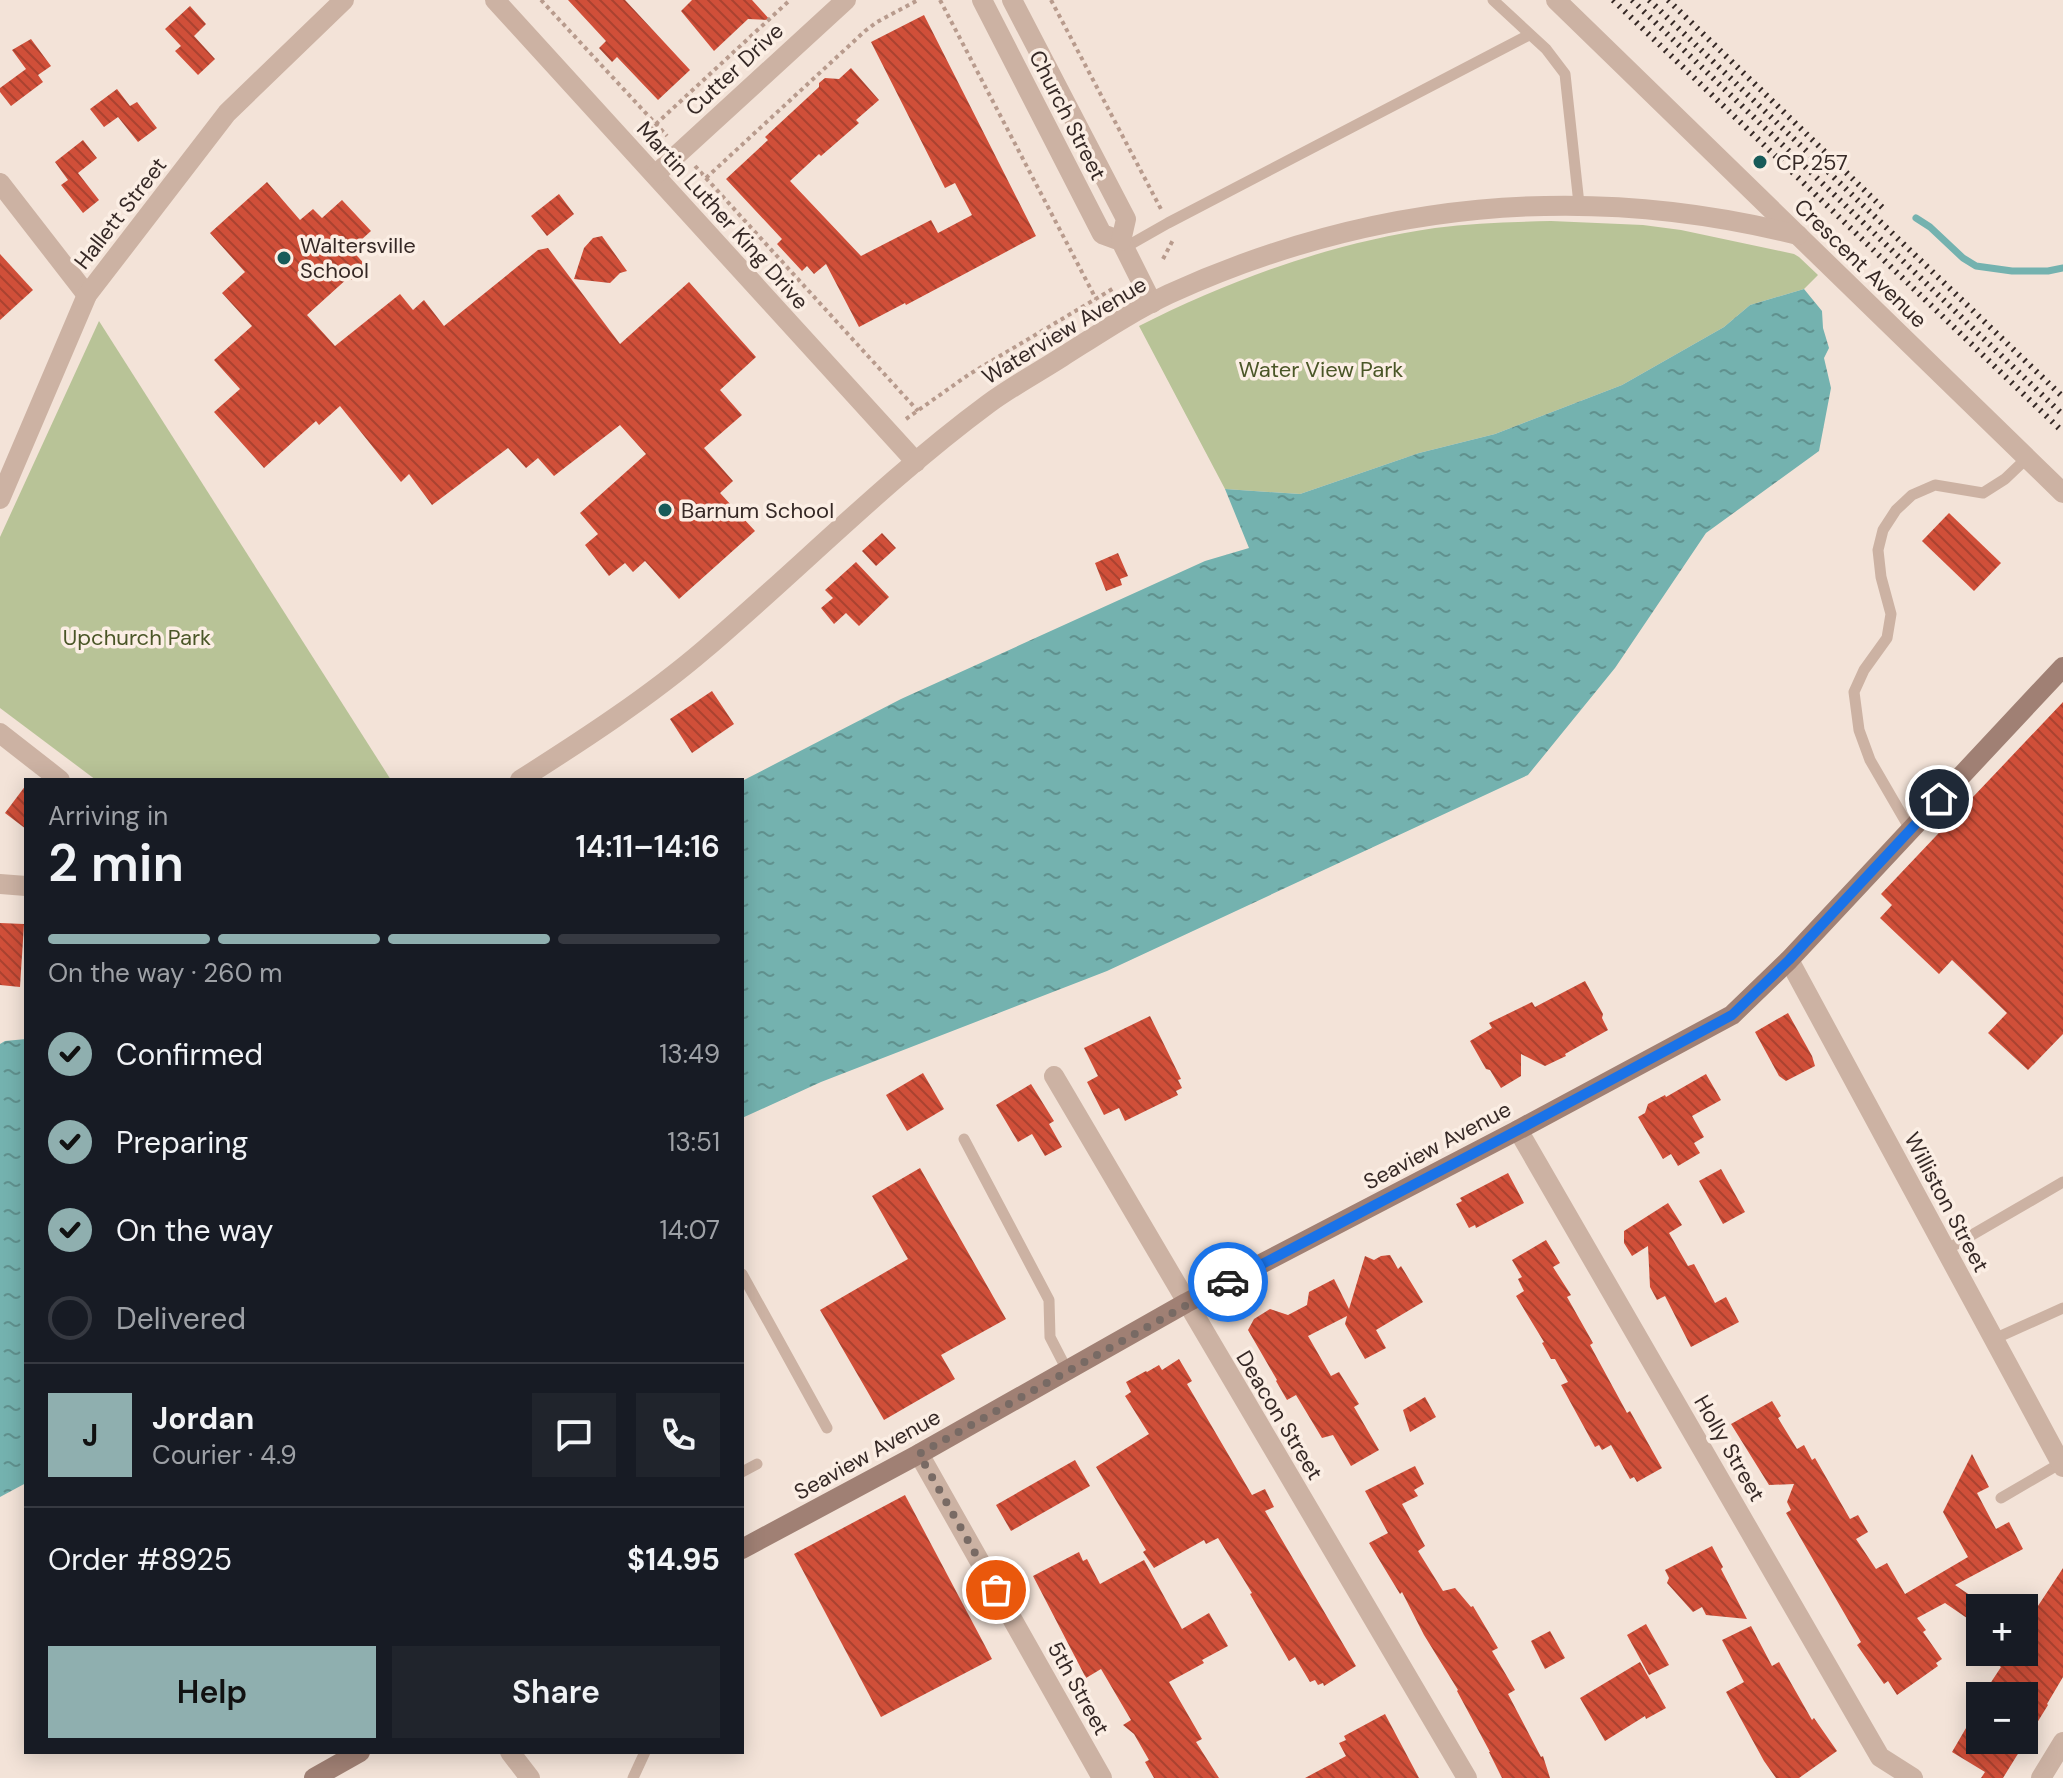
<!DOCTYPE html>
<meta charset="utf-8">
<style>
body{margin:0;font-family:"DM Sans",sans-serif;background:#20242c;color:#f1f3f6;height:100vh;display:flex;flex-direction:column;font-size:30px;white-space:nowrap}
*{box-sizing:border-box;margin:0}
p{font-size:26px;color:#9ea1a6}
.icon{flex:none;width:44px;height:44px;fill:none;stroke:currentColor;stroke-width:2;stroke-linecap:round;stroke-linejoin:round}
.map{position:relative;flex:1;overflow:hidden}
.side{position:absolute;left:24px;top:778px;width:720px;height:976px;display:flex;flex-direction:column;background:#171b24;border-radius:0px;box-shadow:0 4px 20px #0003}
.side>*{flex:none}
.tools{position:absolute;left:1966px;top:1594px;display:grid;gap:16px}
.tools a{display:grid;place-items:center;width:72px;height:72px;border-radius:0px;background:#171b24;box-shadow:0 4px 20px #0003;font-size:40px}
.pin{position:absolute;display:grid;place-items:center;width:68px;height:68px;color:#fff;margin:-34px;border:4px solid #fff;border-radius:50%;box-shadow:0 2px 8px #0007}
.courier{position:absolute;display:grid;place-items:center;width:80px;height:80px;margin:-40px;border:6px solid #1a73e8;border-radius:50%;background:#fff;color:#222;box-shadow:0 2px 10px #0007}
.overview em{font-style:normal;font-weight:600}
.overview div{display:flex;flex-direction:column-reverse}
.overview{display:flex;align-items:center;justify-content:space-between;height:136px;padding:0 24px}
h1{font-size:52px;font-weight:600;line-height:60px}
.bar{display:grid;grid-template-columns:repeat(4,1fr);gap:12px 8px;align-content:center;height:96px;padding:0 24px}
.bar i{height:10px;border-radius:6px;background:#363941}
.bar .on{background:#8fafaf}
.bar p{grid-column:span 4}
.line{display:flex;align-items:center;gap:20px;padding:0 24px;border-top:2px solid #363941}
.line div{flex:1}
.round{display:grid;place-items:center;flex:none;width:84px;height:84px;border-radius:0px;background:#20242c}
ol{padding:0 24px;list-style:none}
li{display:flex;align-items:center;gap:24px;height:88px}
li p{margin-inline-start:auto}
li .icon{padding:8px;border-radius:50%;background:#8fafaf;color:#111;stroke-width:4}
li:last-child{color:#9ea1a6}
li i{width:44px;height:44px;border:4px solid #363941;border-radius:50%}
.button{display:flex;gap:16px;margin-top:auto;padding:16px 24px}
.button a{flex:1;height:92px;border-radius:0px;background:#8fafaf;color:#111;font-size:32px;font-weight:600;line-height:92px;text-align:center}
.button a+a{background:#20242c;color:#f1f3f6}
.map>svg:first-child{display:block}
.green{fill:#b8c397}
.water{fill:url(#water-ripples)}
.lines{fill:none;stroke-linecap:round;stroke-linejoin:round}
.stream{stroke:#74b2af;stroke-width:7}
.building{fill:url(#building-back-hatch)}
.path{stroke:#b89b8d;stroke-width:4;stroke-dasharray:4 4;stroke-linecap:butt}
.service{stroke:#ccb2a3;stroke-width:11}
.minor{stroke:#ccb2a3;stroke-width:20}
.tertiary{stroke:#ccb2a3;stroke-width:20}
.secondary{stroke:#a08074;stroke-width:20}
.rail{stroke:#362926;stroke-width:6;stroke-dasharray:2 6;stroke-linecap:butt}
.done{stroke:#786a64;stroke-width:8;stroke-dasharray:0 14.4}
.route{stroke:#1a73e8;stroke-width:10}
.poi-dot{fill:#185b59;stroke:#fbeee4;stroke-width:3}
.labels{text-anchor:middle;stroke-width:7;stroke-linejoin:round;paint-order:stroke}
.street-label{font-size:22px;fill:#362926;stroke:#fbeee4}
.poi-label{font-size:22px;fill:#362926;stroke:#fbeee4;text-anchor:start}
.park-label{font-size:22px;fill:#4a5627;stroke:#fbeee4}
</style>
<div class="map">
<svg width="2063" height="1778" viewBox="0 0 2063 1778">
<defs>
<pattern id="water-ripples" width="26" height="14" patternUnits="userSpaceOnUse" patternTransform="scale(2)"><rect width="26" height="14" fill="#74b2af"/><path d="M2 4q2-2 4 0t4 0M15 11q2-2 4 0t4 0" fill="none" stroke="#60918e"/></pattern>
<pattern id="building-back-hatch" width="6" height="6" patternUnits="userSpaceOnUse" patternTransform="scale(2)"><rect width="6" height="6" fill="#d04f39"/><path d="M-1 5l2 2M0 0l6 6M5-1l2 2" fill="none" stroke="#aa4230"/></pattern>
</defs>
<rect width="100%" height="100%" fill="#f3e3d8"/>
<g class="green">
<path d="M 1551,221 L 1643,225 L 1681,230 L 1794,254 L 1799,257 L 1818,275 L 1804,289 L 1750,305 L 1724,327 L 1622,385 L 1495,434 L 1419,453 L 1300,494 L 1225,489 L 1139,326 C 1232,279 1331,243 1435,228 C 1473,223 1512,222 1551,221 Z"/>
<polygon points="99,321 391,780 96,780 0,708 0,537"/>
</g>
<g class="water">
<polygon points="1804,289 1822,311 1823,328 1829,348 1824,358 1831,388 1819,451 1706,533 1615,668 1528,775 1107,971 821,1082 742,1118 742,781 901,699 1205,561 1249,548 1225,489 1300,494 1419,453 1495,434 1622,385 1724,327 1750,305"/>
<polygon points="26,1039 26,1483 0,1497 0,1044 5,1041"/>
</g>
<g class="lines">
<polyline class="stream" points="1916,218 1930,227 1963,258 1976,266 2012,271 2048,271 2063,268"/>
</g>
<g class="building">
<polygon points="568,0 625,0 690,70 658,100 617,57 612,62 599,48 606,41"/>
<polygon points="692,0 752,0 770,20 748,19 714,51 681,11"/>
<polygon points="190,6 206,24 194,36 215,59 198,75 175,51 181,46 165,29"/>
<polygon points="924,15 1036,236 906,305 905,303 859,327 826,264 814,274 807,266 802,271 777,244 782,239 726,179 768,140 765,137 819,87 819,83 825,78 839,79 851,68 879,100 856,120 859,123 821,156 819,154 790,181 861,256 931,220 938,233 972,215 955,183 945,188 871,42"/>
<polygon points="31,39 51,66 38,75 43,82 11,106 0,92 0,88 26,69 12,50"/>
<polygon points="117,89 130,106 137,102 157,128 138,142 118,117 104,127 90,109"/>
<polygon points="83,140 97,158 78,173 99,200 83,213 61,185 68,180 55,162"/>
<polygon points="267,182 300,220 313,209 322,218 342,200 371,231 351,249 367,267 352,280 349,277 307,315 335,346 400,294 413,310 424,300 444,326 538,250 548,248 620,344 689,282 756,357 720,390 742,415 704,448 733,481 720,493 755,531 679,599 645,561 633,572 625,563 609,576 585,545 598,534 580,513 646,454 620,425 554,476 538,458 526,468 508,448 432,505 409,474 401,482 340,406 319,425 316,421 264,468 214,412 240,389 214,360 252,326 222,293 245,272 210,233"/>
<polygon points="559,194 574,214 547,236 531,216"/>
<polygon points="602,236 627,271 620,273 610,283 574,279 584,248 593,238"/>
<polygon points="0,254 33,290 0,320"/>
<polygon points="1949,513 2001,563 1974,591 1922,541"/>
<polygon points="882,533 896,548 876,566 862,551"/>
<polygon points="1118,553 1128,576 1120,579 1122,585 1106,591 1095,563"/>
<polygon points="856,562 889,597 859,626 846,613 834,624 821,608 833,598 825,590"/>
<polygon points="712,691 734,724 692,753 670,719"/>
<polygon points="2063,702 2063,1034 2028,1070 1988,1033 2007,1013 1952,960 1939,974 1880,918 1892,905 1881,894"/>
<polygon points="26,785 26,829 5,813"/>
<polygon points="0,923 24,924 20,987 0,985"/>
<polygon points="1585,981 1603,1014 1602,1018 1608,1030 1565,1054 1566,1056 1545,1066 1521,1054 1521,1076 1501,1088 1490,1070 1486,1069 1470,1041 1492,1028 1489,1023 1532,1002 1535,1007"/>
<polygon points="1788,1013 1812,1056 1815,1066 1786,1081 1779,1076 1755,1032"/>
<polygon points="1150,1016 1181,1079 1178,1080 1182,1088 1176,1091 1178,1095 1125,1121 1119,1108 1104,1115 1087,1082 1098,1076 1084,1048"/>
<polygon points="923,1073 944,1109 907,1131 886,1095"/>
<polygon points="1706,1074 1721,1100 1692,1116 1704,1137 1694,1143 1700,1153 1678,1166 1671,1154 1663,1159 1638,1117 1645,1113 1648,1104 1665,1095 1666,1097"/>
<polygon points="1031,1084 1054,1121 1049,1124 1062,1147 1045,1156 1032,1134 1018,1142 996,1105"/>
<polygon points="920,1168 1006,1319 941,1355 955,1379 884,1420 820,1310 908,1259 872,1196"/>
<polygon points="1721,1169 1745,1212 1723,1224 1699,1181"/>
<polygon points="1508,1173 1524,1203 1476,1228 1475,1225 1469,1228 1456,1204 1462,1201 1460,1198"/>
<polygon points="1668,1203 1682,1225 1669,1233 1688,1266 1694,1264 1715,1303 1726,1297 1739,1322 1691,1347 1665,1296 1657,1300 1650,1287 1648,1246 1632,1256 1624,1243 1624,1231"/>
<polygon points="1546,1240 1560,1263 1553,1267 1571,1295 1567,1297 1593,1343 1590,1345 1627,1413 1630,1411 1662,1468 1637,1482 1634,1477 1630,1479 1611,1445 1602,1450 1599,1445 1595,1447 1561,1385 1568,1382 1555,1359 1551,1359 1542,1343 1544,1342 1516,1296 1524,1291 1518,1279 1522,1277 1512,1260"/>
<polygon points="1390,1255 1398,1269 1401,1266 1423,1302 1376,1330 1386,1348 1365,1359 1345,1324 1347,1316 1308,1336 1331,1376 1339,1372 1359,1404 1354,1407 1379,1450 1351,1466 1333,1435 1322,1438 1296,1395 1287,1400 1276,1381 1277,1380 1248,1330 1254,1319 1270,1309 1288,1315 1307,1305 1309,1292 1334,1279 1349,1309 1365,1256 1374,1260 1381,1256"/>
<polygon points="1179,1359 1192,1381 1187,1384 1252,1495 1265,1489 1274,1507 1265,1511 1356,1666 1324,1686 1323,1683 1318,1685 1315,1680 1310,1682 1295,1657 1289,1661 1250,1594 1252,1593 1218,1538 1206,1544 1204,1540 1154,1568 1143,1552 1146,1550 1096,1467 1149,1434 1125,1396 1131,1392 1126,1382 1146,1371 1147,1372 1159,1365 1162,1370"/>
<polygon points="1425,1397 1436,1417 1410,1432 1403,1410"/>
<polygon points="1772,1401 1781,1416 1778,1418 1797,1449 1804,1445 1812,1460 1815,1458 1850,1519 1858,1515 1868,1532 1856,1539 1876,1569 1887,1563 1905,1594 1968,1557 1943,1512 1972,1454 1989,1487 1977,1493 1996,1529 2009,1522 2023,1549 1955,1585 1980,1602 1980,1627 1945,1603 1917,1618 1926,1630 1923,1632 1942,1659 1936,1663 1938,1666 1897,1695 1888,1681 1884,1684 1857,1645 1861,1642 1786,1513 1791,1510 1787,1502 1794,1484 1769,1485 1731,1424"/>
<polygon points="1075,1460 1090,1486 1011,1531 996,1505"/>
<polygon points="1415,1466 1424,1484 1414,1490 1418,1496 1402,1504 1425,1546 1418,1551 1443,1591 1455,1588 1471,1607 1473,1606 1498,1648 1492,1651 1515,1690 1508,1694 1541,1757 1543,1756 1550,1778 1502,1778 1489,1752 1490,1752 1457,1691 1458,1690 1424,1635 1402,1592 1400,1594 1369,1543 1388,1533 1365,1491"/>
<polygon points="905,1495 992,1659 881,1717 794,1554"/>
<polygon points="1712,1546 1723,1567 1721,1569 1747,1619 1706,1615 1702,1607 1693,1612 1667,1583 1669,1578 1665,1570"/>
<polygon points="1079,1552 1083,1561 1087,1559 1100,1584 1144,1560 1182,1629 1209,1613 1228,1646 1202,1660 1204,1663 1169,1682 1202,1739 1196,1742 1219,1778 1154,1778 1145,1762 1149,1760 1134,1734 1123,1725 1131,1720 1101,1669 1086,1678 1033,1576"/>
<polygon points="2063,1568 2063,1677 2047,1704 2048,1705 2003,1778 1981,1778 1985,1772 1952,1752 1980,1704 1980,1740 2024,1740 2024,1696 1982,1696 2001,1667 1997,1664 2004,1652 2024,1652 2024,1627"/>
<polygon points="1646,1624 1669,1665 1649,1675 1627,1635"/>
<polygon points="1751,1626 1772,1666 1779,1662 1812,1720 1814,1718 1837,1751 1799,1778 1776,1778 1764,1761 1726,1692 1744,1682 1722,1640"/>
<polygon points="1550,1631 1565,1658 1545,1669 1531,1641"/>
<polygon points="1640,1662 1666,1708 1646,1719 1645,1716 1605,1741 1580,1698"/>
<polygon points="1385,1714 1419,1778 1305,1778 1346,1756 1339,1743 1346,1740 1344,1736"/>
</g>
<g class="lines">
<g class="path">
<polyline points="541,0 667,136"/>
<polyline points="940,0 1096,299"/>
<polyline points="1051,0 1162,211"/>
<polyline points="644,135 790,0"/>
<polyline points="695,166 918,411"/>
<polyline points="706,178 865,31 877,22 918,0"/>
<polyline points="1163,259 1173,240"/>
<polyline points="906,419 968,375 1114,288"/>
</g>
<g class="service">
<polyline points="1493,0 1546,49 1565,74 1579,204"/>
<polyline points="1124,248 1168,223 1529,35"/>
<polyline points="1910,829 1870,760 1859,730 1854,692 1864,670 1887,638 1891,614 1881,577 1878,550 1883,530 1896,510 1912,495 1935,485 1983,493 2005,479 2027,458"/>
<polyline points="964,1139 1049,1300 1050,1337 1067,1370"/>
<polyline points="1946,1250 2063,1182"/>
<polyline points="742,1274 827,1428"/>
<polyline points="1994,1339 2063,1308"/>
<polyline points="742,1472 757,1464"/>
<polyline points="2001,1498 2061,1463"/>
<polyline points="633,1778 645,1752"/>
</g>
<g class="minor">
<polyline points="495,0 916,462"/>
<polyline points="982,0 1102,234 1121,241 1152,303"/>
<polyline points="1012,0 1126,219 1121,241"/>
<polyline points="655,175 846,0"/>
<polyline points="0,183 87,295"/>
<polyline points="0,499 87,295 227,113 344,0"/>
<polyline points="0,733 60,780"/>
<polyline points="1789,960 2063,1467"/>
<polyline points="1054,1076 1467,1778"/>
<polyline points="1518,1130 1880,1757 1913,1778"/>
<polyline points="919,1454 1102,1778"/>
<polyline points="510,1752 530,1778"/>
<polyline points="2041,1778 2063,1742"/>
</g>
<g class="tertiary">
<polyline points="1556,0 2063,493"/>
<path d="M 520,780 C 583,740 649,697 705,649 C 800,568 888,478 988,404 C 1011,387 1037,373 1062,357 C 1097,335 1131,312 1169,294 C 1371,202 1583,181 1798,235"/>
<polyline points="0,884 26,886"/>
</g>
<g class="secondary">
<polyline points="742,1549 919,1454 1186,1303 1518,1130 1732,1015 1789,960 2063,667"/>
<polyline points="314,1778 360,1752"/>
</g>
<g class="rail">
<polyline points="1613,0 2063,432"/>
<polyline points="1632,0 2063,415"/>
<polyline points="1649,0 2063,397"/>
<polyline points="1668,0 1886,211"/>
</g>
</g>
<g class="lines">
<polyline class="done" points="996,1590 919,1454 1228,1282"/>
<polyline class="route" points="1228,1282 1518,1130 1732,1015 1789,960 1939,799"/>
</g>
<g class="poi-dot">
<circle cx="1760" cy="162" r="8"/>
<circle cx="284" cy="258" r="8"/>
<circle cx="665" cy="510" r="8"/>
</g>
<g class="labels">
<g class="street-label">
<text transform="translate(734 69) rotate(-43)" y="8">Cutter Drive</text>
<text transform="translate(1068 115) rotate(63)" y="8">Church Street</text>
<text transform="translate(120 213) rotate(-52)" y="8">Hallett Street</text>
<text transform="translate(723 215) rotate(48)" y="8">Martin Luther King Drive</text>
<text transform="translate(1861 263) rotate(44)" y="8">Crescent Avenue</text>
<text transform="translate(1064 330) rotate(-31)" y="8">Waterview Avenue</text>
<text transform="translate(1437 1145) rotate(-28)" y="8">Seaview Avenue</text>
<text transform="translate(1947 1202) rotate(62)" y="8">Williston Street</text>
<text transform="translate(1280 1415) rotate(59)" y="8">Deacon Street</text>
<text transform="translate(1730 1448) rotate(60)" y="8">Holly Street</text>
<text transform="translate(867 1454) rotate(-29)" y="8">Seaview Avenue</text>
<text transform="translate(1079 1688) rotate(61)" y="8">5th Street</text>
</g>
<g class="poi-label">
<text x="1776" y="170">CP 257</text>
<text x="300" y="253">Waltersville<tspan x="300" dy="25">School</tspan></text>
<text x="681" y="518">Barnum School</text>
</g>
<g class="park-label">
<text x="1321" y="377">Water View Park</text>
<text x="137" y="645">Upchurch Park</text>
</g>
</g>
</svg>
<div class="tools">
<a>+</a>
<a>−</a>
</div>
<div class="pin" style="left:996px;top:1590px;background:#ea580c"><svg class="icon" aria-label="bag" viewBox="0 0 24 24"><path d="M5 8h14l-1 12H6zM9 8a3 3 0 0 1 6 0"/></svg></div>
<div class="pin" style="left:1939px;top:799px;background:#1f2937"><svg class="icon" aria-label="home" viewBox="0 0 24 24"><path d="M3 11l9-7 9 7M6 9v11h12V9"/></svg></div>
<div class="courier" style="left:1228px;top:1282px"><svg class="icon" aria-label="car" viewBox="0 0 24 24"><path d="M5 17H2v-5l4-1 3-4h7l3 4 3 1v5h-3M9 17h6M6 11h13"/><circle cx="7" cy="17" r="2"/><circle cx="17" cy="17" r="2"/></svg></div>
<section class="side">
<div class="overview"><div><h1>2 min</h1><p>Arriving in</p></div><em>14:11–14:16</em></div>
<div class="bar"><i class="on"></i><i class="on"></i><i class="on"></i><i></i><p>On the way · 260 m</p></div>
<ol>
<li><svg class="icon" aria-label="check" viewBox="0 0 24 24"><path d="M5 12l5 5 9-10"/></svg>Confirmed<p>13:49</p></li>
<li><svg class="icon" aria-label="check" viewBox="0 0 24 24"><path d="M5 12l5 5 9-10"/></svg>Preparing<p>13:51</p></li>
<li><svg class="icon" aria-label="check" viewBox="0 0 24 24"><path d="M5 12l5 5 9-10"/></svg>On the way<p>14:07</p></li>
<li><i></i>Delivered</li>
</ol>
<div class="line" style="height:144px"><b class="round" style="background:#8fafaf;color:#111">J</b><div><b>Jordan</b><p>Courier · 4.9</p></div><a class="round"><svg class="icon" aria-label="chat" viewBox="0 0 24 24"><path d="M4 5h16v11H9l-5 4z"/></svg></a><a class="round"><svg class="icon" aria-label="phone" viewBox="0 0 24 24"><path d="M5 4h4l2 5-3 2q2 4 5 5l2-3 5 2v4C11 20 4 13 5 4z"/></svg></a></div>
<div class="line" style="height:104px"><div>Order #8925</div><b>$14.95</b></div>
<div class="button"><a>Help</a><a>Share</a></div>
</section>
</div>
